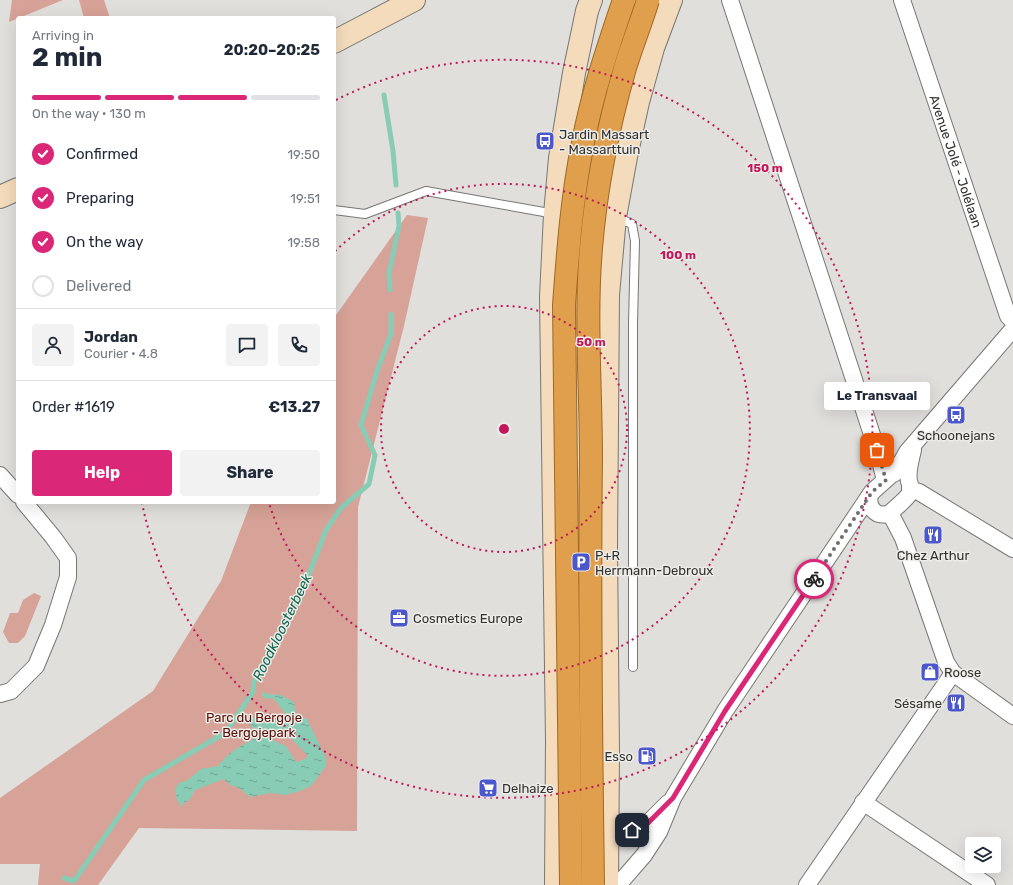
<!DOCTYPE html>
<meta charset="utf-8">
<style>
body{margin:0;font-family:Rubik,sans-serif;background:#f2f2f3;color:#1f2937;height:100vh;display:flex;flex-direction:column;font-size:15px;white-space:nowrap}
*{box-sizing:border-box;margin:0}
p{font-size:13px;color:#747a83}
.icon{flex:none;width:22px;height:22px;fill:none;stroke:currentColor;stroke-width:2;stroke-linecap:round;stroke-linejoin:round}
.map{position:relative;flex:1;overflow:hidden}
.details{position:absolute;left:16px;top:16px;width:320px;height:488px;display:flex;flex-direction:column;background:#fff;border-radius:4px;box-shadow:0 4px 16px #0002}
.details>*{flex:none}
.buttons{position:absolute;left:965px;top:837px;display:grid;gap:8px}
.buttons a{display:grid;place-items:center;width:36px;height:36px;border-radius:4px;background:#fff;box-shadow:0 4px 16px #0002;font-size:20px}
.pin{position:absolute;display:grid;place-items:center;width:34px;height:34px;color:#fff;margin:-17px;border-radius:8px;box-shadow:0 2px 6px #0006}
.courier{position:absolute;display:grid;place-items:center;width:40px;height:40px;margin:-20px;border:3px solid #db2777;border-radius:50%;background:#fff;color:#222;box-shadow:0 1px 5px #0007}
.bubble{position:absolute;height:28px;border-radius:4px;background:#fff;box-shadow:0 4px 16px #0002;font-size:13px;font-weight:700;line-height:28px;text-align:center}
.overview em{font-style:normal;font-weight:700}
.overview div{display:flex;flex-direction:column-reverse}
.overview{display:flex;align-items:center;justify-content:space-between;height:68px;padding:0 16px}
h1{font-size:26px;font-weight:700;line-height:30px}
.bar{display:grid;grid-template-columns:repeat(4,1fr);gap:6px 4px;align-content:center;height:48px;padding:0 16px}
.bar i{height:5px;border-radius:3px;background:#e0e1e3}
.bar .on{background:#db2777}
.bar p{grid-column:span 4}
.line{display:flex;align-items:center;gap:10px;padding:0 16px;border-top:1px solid #e0e1e3}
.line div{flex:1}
.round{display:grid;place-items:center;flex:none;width:42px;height:42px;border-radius:4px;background:#f2f2f3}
ol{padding:0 16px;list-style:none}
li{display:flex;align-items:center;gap:12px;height:44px}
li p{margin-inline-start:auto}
li .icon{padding:4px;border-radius:50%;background:#db2777;color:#fff;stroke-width:4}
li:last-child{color:#747a83}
li i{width:22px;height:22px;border:2px solid #e0e1e3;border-radius:50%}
.cta{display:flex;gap:8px;margin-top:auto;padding:8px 16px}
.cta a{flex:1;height:46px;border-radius:4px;background:#db2777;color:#fff;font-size:16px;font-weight:700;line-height:46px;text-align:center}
.cta a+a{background:#f2f2f3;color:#1f2937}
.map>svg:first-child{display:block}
.green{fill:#d7a297}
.water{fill:url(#water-ripples);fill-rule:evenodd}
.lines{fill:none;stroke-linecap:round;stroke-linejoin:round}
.stream{stroke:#89ccb5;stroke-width:5}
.service-casing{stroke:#777773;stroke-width:10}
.minor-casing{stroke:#777773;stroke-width:18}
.secondary-casing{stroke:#777773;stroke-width:24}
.service{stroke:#fff;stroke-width:8}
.minor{stroke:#fff;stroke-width:16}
.secondary{stroke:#f3dbbc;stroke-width:22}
.trunk-bridge-casing{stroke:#9d6925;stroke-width:24;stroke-linecap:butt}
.trunk-bridge{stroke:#df9f4c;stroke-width:22}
.done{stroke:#6e6e6b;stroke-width:4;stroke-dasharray:0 7.2}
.route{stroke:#db2777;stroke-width:5}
.ring{fill:none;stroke:#c2185b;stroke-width:2;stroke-dasharray:2 4}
.labels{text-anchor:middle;stroke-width:3;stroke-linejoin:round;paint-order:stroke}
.poi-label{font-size:13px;fill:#31312f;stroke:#edece8;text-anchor:start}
.street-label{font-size:13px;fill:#31312f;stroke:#edece8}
.park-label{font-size:13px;fill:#580f05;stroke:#edece8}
.water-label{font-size:14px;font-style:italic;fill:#116751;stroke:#edece8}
.centre{fill:#c2185b;stroke:#edece8;stroke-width:2}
.ring-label{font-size:12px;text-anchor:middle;font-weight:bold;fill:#c2185b;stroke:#edece8;stroke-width:3;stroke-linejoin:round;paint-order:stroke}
</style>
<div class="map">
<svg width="1013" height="885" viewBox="0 0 1013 885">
<defs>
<pattern id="water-ripples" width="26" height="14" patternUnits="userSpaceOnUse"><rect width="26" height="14" fill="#89ccb5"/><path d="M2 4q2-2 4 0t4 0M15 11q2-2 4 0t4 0" fill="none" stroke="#71a694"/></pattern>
</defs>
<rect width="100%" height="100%" fill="#e0dfdb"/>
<g class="green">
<polygon points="12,0 63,0 9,22"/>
<polygon points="79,0 104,0 110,18 84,18"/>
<polygon points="407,215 428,218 404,326 358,507 357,831 139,828 98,885 38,885 40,864 0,864 0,798 153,691 221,581 251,502 334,502 334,318"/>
<polygon points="34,593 41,596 25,636 18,643 9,643 3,632 10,613 18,613 23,600"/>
</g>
<path class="water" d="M 261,692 L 268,694 L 281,695 L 294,702 L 296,713 L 307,719 L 326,758 L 326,766 L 312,785 L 303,790 L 286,795 L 271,793 L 250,797 L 239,788 L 230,785 L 224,779 L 195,790 L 190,799 L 183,804 L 182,807 L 177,800 L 175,789 L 179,783 L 188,780 L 201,769 L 218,766 C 229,752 238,747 254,739 L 256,732 L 247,721 L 259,715 L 266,719 L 281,719 L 285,713 L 274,699 L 264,698 ZM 275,730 L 283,730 L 308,756 L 305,759 L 296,762 L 286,746 L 270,739 L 271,734 Z"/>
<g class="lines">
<g class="stream">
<polyline points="384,95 393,151 396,185"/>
<polyline points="390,290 389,273 399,226 398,213"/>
<polyline points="64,878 74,881 144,780 225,733 253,692 254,682 302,592 326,530 341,508 369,484 375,455 361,425 378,368 391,334 391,314"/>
</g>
<defs>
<g id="service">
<polyline points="334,210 365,214 426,191 555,214"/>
<polyline points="616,217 632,224 635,241 633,324 633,667"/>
</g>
<g id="minor">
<polyline points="730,0 877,450 885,480"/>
<path id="s1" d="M 902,0 L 1008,316 L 1013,321"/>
<polyline points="0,475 18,495"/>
<polyline points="910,489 919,492 1013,549"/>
<path d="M 870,495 C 867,506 875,517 887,514 C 891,513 908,497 910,493 C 912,489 910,485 909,481 C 907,472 911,459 913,450"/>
<polyline points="890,513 903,538 946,662 953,673 1013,716"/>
<polyline points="0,694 11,691 36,666 53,625 68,577 68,558 53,537 24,502"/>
<polyline points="863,802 987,885"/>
<polyline points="607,842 647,824 668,803"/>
<polyline points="618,885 644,855 659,832 673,798 725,711 872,492 891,475 895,473 907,452 1013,329"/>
<polyline points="807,885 953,673"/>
</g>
<g id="secondary">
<polyline points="334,42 414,0"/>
<polyline points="0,197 18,189"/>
<polyline points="556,885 557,741 551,297 555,214 560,158 574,73 587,11 591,0"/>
<polyline points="607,885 608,753 606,546 608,295 615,217 626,157 638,102 653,48 671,0"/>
</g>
</defs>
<use href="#service" class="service-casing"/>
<use href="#minor" class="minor-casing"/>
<use href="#secondary" class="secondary-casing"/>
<use href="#service" class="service"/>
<use href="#minor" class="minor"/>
<use href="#secondary" class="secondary"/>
<defs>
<g id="trunk-bridge">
<path d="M 571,885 L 564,305 C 568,251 572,196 583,143 C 592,94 608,47 624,0"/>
<path d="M 593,885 C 591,743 589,601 591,459 C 591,389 585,318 591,248 C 596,188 608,127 625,68 C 632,45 641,23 648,0"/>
</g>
</defs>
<use href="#trunk-bridge" class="trunk-bridge-casing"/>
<use href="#trunk-bridge" class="trunk-bridge"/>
</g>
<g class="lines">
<polyline class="done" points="814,579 872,492 886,480 877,450"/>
<polyline class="route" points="632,830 647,824 673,798 725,711 814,579"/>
</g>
<g class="ring">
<circle cx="504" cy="429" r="123"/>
<path d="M335 251A246 246 0 1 1 269 503"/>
<path d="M336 100A369 369 0 1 1 142 503"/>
</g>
<defs>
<symbol id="bus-square" viewBox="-11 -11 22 22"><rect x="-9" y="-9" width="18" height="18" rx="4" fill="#4c57cc" stroke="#edece8"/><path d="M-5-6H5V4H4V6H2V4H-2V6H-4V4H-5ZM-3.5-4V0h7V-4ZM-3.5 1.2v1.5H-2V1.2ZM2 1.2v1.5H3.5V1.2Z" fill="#fff"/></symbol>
<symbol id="restaurant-square" viewBox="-11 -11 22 22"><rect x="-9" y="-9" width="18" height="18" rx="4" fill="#4c57cc" stroke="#edece8"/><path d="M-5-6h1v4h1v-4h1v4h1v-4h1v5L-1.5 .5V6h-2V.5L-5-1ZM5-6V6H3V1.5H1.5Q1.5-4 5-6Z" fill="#fff"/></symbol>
<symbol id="parking-square" viewBox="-11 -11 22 22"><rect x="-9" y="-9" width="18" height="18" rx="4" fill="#4c57cc" stroke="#edece8"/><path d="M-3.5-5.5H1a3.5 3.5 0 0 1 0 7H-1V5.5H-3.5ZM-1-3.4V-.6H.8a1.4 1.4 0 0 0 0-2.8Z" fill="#fff"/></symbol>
<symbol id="office-square" viewBox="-11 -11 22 22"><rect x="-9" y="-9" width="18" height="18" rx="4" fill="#4c57cc" stroke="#edece8"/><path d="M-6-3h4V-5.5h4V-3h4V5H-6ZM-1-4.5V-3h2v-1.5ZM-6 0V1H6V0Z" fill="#fff"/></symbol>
<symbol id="shop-square" viewBox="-11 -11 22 22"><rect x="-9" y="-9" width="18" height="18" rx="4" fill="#4c57cc" stroke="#edece8"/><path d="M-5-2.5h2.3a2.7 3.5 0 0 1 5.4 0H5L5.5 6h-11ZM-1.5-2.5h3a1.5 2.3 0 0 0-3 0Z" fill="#fff"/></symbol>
<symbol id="fuel-square" viewBox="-11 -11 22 22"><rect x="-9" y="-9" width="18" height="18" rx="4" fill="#4c57cc" stroke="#edece8"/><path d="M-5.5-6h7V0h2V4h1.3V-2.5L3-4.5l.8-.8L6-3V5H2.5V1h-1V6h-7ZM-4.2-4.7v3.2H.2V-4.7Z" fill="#fff"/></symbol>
<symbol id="supermarket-square" viewBox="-11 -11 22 22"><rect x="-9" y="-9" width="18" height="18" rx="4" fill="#4c57cc" stroke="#edece8"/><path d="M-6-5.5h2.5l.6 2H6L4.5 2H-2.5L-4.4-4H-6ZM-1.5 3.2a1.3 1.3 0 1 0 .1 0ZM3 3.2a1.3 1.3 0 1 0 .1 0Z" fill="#fff"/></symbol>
</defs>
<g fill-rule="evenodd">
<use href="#bus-square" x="534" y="130" width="22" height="22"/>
<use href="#bus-square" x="945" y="404" width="22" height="22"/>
<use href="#restaurant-square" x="922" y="524" width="22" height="22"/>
<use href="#parking-square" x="570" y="551" width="22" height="22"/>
<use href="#office-square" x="388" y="607" width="22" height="22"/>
<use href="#shop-square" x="919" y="661" width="22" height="22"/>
<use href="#restaurant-square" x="945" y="692" width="22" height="22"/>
<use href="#fuel-square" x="636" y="745" width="22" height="22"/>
<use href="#supermarket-square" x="477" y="777" width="22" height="22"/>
</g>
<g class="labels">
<g class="poi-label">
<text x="559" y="139">Jardin Massart<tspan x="559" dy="15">- Massarttuin</tspan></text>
<text x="956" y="440" text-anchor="middle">Schoonejans</text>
<text x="595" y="560">P+R<tspan x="595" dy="15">Herrmann-Debroux</tspan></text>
<text x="933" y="560" text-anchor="middle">Chez Arthur</text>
<text x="413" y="623">Cosmetics Europe</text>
<text x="944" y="677">Roose</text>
<text x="942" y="708" text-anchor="end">Sésame</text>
<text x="633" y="761" text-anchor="end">Esso</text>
<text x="502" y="793">Delhaize</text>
</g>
<g class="street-label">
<text dy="5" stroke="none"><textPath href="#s1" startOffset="170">Avenue Jolé - Jolélaan</textPath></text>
</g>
<g class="park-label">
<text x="254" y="722">Parc du Bergoje<tspan x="254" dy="15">- Bergojepark</tspan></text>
</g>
<g class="water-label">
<text transform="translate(282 627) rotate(-64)" y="5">Roodkloosterbeek</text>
</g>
</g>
<circle cx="504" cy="429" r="6" class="centre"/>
<g class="ring-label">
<text x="765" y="172">150 m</text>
<text x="678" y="259">100 m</text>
<text x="591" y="346">50 m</text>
</g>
</svg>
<div class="buttons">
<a><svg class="icon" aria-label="layers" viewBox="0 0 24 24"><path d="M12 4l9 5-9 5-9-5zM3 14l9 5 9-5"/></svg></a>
</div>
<div class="pin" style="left:877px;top:450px;background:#ea580c"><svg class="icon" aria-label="bag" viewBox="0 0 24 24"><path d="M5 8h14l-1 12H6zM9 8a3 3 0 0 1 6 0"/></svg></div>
<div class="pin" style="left:632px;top:830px;background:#1f2937"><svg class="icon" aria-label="home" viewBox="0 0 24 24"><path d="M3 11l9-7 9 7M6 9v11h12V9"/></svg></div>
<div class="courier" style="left:814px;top:579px"><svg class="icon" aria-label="bike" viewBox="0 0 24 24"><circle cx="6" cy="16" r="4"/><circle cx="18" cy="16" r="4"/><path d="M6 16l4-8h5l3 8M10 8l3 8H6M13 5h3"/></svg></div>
<div class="bubble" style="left:824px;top:382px;width:106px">Le Transvaal</div>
<section class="details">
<div class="overview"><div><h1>2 min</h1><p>Arriving in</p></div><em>20:20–20:25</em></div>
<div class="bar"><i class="on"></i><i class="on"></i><i class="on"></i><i></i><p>On the way · 130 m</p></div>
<ol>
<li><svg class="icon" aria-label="check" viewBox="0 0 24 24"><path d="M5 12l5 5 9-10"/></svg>Confirmed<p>19:50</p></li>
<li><svg class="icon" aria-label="check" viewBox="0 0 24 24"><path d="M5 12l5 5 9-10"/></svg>Preparing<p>19:51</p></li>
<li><svg class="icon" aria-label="check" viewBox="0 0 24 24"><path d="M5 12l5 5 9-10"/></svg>On the way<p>19:58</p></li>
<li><i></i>Delivered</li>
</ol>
<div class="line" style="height:72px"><a class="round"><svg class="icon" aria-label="person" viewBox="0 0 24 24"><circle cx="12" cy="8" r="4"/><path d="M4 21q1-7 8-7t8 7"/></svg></a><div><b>Jordan</b><p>Courier · 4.8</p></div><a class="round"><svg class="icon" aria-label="chat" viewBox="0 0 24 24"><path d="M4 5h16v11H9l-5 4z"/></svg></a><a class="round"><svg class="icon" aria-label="phone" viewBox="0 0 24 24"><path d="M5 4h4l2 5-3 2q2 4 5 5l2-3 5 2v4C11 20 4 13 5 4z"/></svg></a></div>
<div class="line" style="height:52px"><div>Order #1619</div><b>€13.27</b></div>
<div class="cta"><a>Help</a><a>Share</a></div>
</section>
</div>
